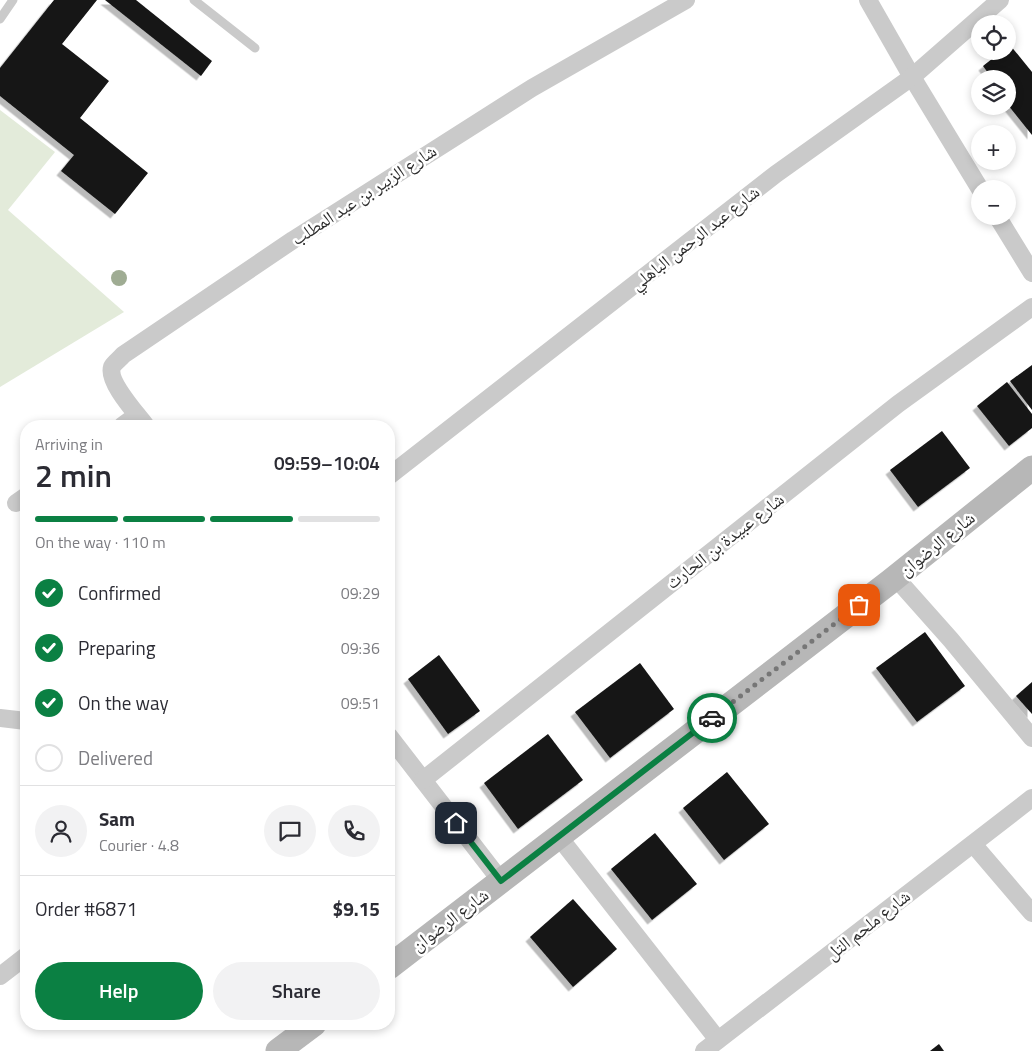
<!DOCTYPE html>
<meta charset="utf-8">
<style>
body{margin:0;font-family:"Titillium Web","Noto Naskh Arabic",sans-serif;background:#f2f2f3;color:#2b2b33;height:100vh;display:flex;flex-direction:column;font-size:19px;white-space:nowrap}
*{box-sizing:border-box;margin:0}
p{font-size:16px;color:#7c7c81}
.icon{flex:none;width:28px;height:28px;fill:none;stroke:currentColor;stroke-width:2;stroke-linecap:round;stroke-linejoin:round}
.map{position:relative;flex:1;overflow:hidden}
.drawer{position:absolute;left:20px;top:420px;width:375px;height:610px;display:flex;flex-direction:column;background:#fff;border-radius:20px;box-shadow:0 2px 8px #0003}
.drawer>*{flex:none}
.controls{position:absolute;left:971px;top:15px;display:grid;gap:10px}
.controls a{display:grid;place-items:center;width:45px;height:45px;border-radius:50%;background:#fff;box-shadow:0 2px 8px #0003;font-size:25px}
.pin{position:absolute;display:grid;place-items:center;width:42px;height:42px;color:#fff;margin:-21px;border-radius:10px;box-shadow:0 2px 8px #0006}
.courier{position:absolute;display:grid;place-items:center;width:50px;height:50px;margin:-25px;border:4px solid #0b8043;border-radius:50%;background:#fff;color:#222;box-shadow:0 1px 6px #0007}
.summary em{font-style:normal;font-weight:600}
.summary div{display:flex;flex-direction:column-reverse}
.summary{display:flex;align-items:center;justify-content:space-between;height:85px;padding:0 15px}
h1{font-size:32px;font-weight:600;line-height:38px}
.bar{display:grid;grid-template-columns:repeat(4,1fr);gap:8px 5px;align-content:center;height:60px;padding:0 15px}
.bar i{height:6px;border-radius:4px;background:#e1e1e2}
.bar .active{background:#0b8043}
.bar p{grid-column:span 4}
.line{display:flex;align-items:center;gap:12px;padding:0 15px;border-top:1px solid #e1e1e2}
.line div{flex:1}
.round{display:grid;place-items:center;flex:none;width:52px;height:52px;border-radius:26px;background:#f2f2f3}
ol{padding:0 15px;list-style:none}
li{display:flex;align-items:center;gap:15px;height:55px}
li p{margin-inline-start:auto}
li .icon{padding:5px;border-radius:50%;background:#0b8043;color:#fff;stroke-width:4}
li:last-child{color:#7c7c81}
li i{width:28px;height:28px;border:2px solid #e1e1e2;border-radius:50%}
.primary-button{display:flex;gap:10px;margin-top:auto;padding:10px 15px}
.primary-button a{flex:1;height:58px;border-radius:30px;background:#0b8043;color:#fff;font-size:20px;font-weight:600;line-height:58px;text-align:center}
.primary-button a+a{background:#f2f2f3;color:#2b2b33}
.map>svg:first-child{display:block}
.green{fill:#e3ebda}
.building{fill:#141414;filter:url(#shadow)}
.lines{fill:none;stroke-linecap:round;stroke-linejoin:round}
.lane{stroke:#cacaca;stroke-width:9}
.street{stroke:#cacaca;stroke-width:18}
.secondary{stroke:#b7b7b7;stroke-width:25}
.tree{fill:#9fac93}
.done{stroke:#767676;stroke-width:5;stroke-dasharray:0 9}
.route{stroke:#0b8043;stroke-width:6}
.labels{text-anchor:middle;stroke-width:5;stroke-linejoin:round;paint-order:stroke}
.street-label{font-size:18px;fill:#2d2d2d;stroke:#fff}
</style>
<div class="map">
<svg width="1032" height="1051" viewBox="0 0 1032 1051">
<defs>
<filter id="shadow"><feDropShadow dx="-4.5" dy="4.5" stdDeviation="0" flood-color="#0004"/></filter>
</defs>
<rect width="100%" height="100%" fill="#fff"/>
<polygon class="green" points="0,110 55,152 8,210 124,312 0,387"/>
<g class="building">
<polygon points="54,0 97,0 62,44 109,81 80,118 148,173 115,214 61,171 74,155 0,96 0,68"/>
<polygon points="105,0 136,0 212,61 201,76"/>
<polygon points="1010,45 1032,72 1032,135 1008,105 1008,79 990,79 991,77 983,66 1002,51 1008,51"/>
<polygon points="1032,365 1032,410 1010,381"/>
<polygon points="1007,382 1032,414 1032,428 1009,446 977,406"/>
<polygon points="942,431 970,468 918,507 890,470"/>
<polygon points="925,632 965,686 917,722 876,668"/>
<polygon points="439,655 480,711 448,734 408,679"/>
<polygon points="640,663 674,709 610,758 575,712"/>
<polygon points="1032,682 1032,714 1016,696"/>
<polygon points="548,734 583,780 518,829 484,783"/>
<polygon points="727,772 769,824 724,860 683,808"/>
<polygon points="655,833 697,884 652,920 611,869"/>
<polygon points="573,899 617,949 573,987 530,937"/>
<polygon points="939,1044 944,1051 930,1051"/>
</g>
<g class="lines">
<g class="lane">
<polyline points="194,0 255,48"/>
<polyline points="0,19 13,0"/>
</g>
<g class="street">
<polyline points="868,0 912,77 980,189"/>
<polyline points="997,216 1032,273"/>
<polyline points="122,426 137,415"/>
<path d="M 146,426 C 138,415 107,382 112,367 C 114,363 120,359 123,355 L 293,240 L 532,88 L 686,0"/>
<polyline points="389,476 776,174 912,77 1000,0"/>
<polyline points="16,503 26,496"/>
<polyline points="895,577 951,640 1032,738"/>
<polyline points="0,718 26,721"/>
<polyline points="389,736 501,881"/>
<polyline points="423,780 898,404 1032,307"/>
<polyline points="559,837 718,1040"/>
<polyline points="973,844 1032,913"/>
<polyline points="0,976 26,956"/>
<polyline points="704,1051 1032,798"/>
</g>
<g class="secondary">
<polyline points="389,967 891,581 1032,468"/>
<polyline points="278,1051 314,1024"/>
</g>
</g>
<circle class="tree" cx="119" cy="278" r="8"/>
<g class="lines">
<polyline class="done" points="712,718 859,605"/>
<polyline class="route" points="456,823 501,881 712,718"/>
</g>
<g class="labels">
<g class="street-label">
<text transform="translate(364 195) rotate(-33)" y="6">شارع الزبير بن عبد المطلب</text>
<text transform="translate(695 238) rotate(-38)" y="6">شارع عبد الرحمن الباهلي</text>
<text transform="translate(725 541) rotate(-38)" y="6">شارع عبيدة بن الحارث</text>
<text transform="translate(937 544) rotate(-39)" y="6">شارع الرضوان</text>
<text transform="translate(450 920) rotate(-37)" y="6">شارع الرضوان</text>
<text transform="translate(868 925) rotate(-38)" y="6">شارع ملحم التل</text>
</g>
</g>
</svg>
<div class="controls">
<a><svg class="icon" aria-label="locate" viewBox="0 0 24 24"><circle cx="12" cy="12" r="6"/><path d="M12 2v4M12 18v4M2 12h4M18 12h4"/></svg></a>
<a><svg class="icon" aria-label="layers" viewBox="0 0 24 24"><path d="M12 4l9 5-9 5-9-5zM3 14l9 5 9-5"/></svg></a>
<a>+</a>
<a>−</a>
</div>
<div class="pin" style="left:859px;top:605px;background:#ea580c"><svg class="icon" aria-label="bag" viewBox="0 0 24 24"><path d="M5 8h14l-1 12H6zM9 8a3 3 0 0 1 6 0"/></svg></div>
<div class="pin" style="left:456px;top:823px;background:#1f2937"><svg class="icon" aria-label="home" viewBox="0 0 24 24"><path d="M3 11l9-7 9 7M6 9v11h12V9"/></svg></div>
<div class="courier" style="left:712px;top:718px"><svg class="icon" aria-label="car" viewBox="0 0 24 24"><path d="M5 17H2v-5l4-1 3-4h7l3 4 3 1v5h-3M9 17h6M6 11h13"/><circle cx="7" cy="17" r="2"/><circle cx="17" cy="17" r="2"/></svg></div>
<section class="drawer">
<div class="summary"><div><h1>2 min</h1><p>Arriving in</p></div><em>09:59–10:04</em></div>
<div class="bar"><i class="active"></i><i class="active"></i><i class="active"></i><i></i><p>On the way · 110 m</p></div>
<ol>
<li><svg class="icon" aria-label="check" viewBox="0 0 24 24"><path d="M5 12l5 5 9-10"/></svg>Confirmed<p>09:29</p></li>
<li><svg class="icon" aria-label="check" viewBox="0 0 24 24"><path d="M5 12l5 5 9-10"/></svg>Preparing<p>09:36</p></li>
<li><svg class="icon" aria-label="check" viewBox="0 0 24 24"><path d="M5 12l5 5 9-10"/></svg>On the way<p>09:51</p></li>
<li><i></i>Delivered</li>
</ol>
<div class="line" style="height:90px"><a class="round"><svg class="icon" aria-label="person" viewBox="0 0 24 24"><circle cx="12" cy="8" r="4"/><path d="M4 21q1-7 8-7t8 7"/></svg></a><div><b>Sam</b><p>Courier · 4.8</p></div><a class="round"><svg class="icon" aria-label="chat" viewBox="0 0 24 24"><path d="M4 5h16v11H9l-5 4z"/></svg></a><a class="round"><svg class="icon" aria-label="phone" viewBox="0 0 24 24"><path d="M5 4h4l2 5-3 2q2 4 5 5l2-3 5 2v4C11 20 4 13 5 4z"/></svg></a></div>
<div class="line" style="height:65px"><div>Order #6871</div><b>$9.15</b></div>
<div class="primary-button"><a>Help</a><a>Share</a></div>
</section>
</div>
